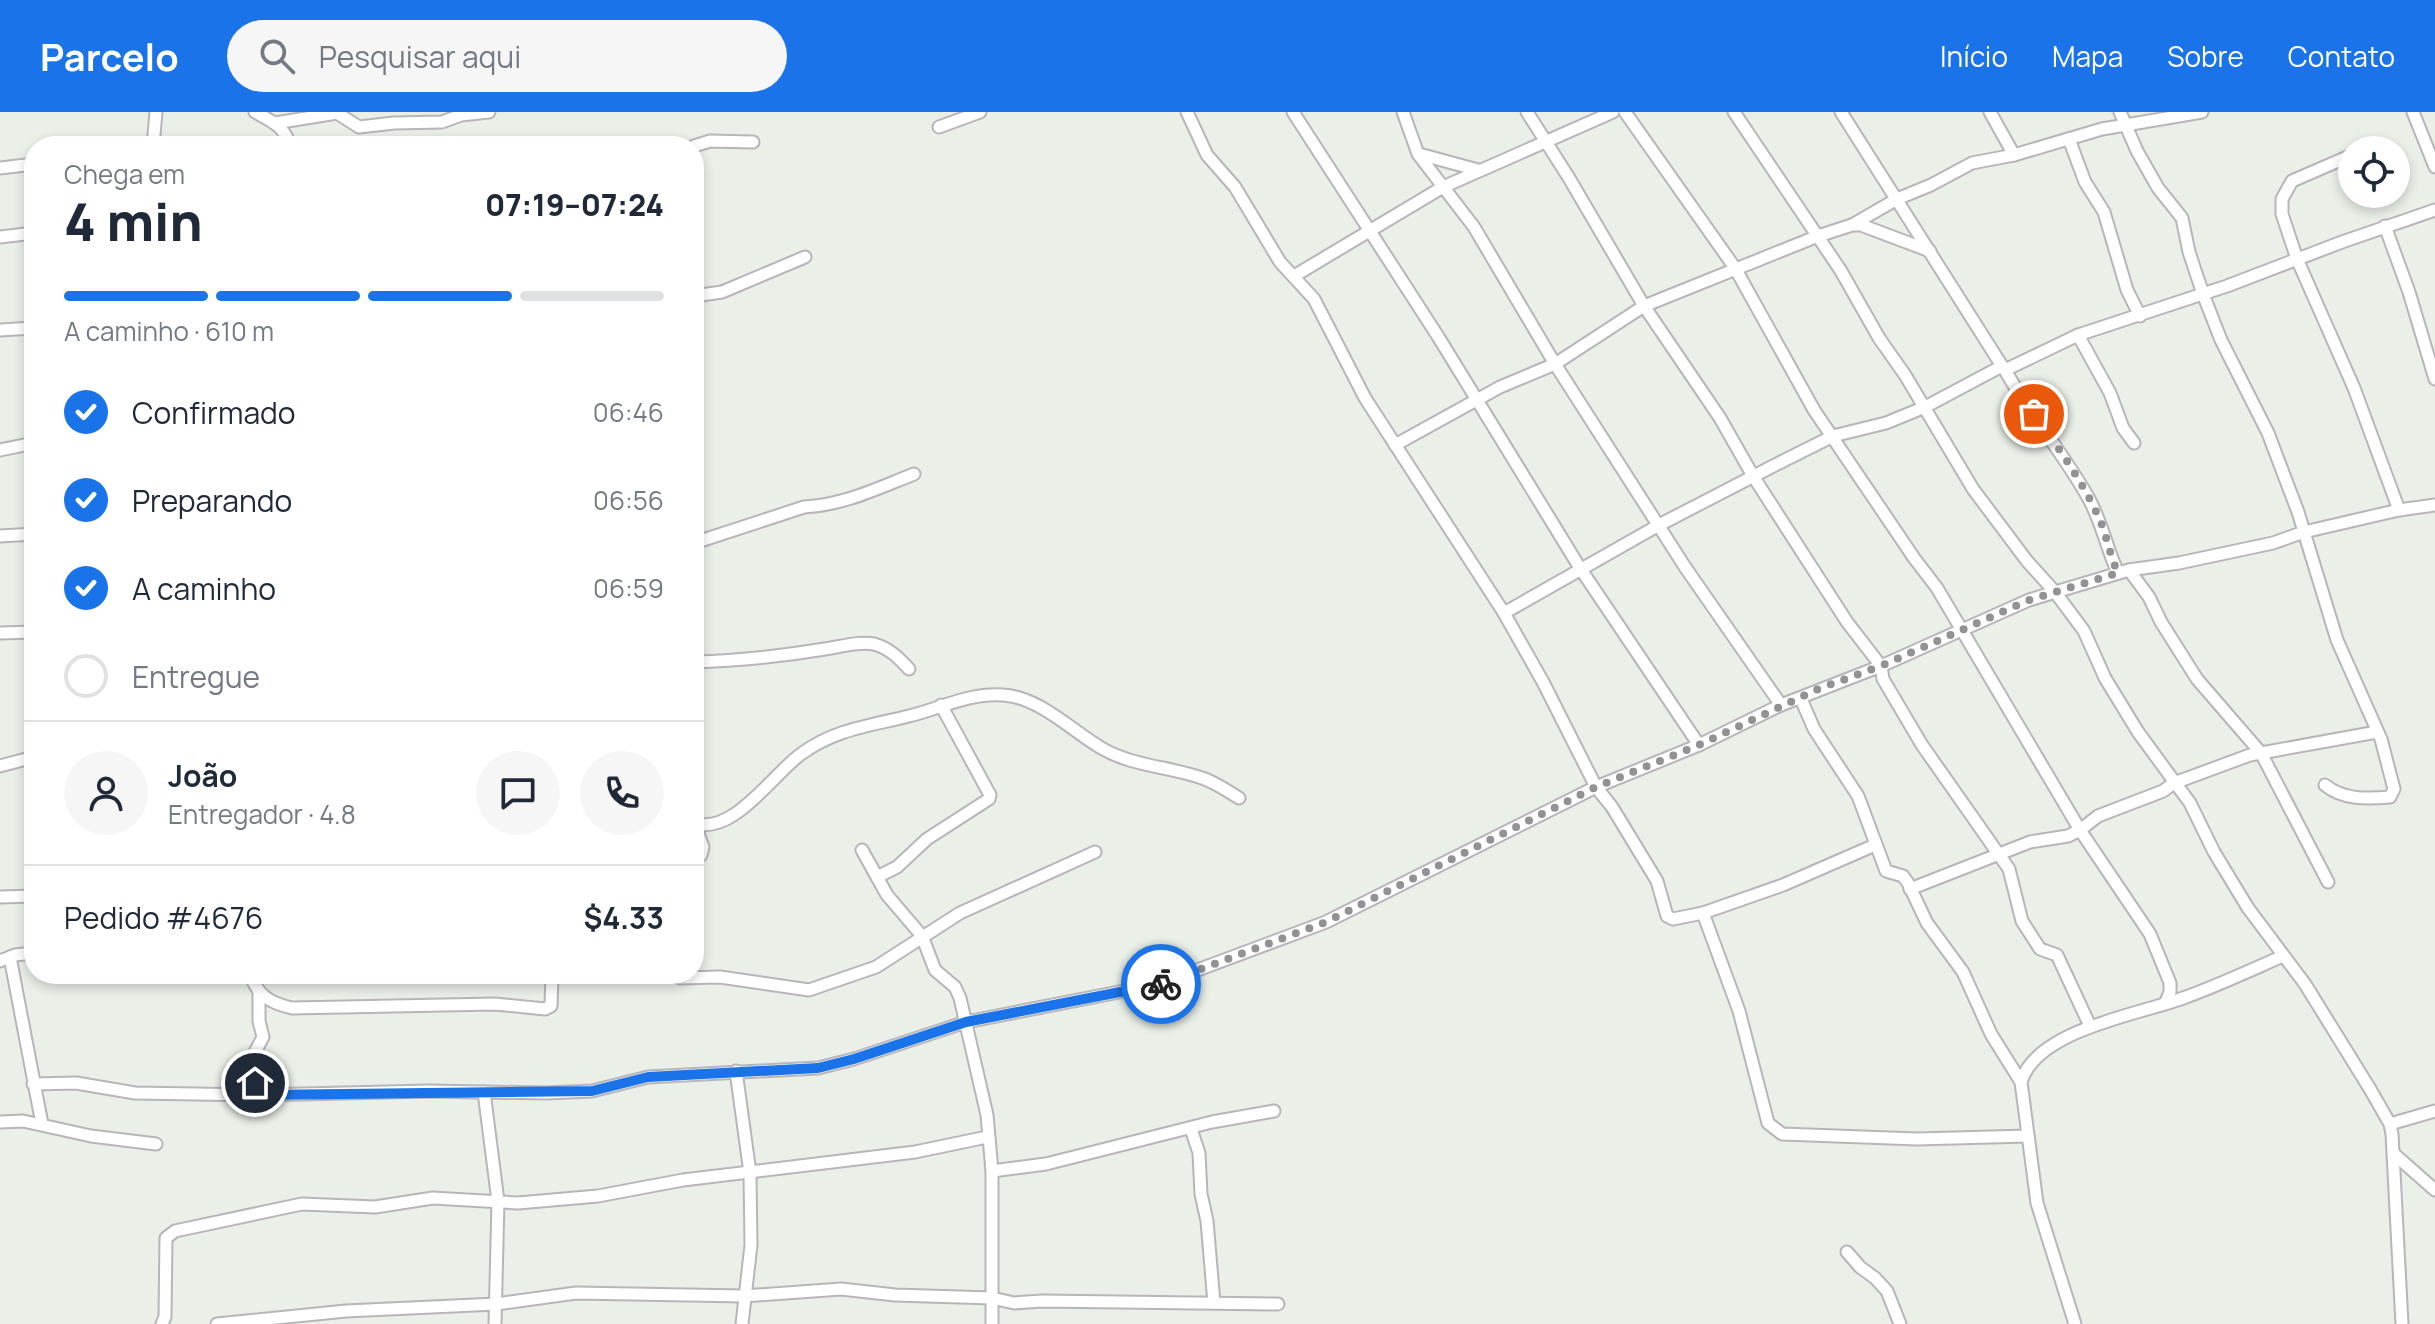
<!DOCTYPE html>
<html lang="pt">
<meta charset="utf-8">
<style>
body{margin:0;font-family:Manrope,sans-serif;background:#f6f6f7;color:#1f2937;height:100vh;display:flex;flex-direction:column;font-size:30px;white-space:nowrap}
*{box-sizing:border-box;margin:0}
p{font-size:26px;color:#747a83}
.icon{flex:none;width:44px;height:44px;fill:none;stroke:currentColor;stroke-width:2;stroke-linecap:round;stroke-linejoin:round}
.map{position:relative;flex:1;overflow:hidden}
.panel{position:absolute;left:24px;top:24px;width:680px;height:848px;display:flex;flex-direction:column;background:#fff;border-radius:32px;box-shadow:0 4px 12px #0003}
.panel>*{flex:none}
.fabs{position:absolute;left:2338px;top:24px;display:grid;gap:16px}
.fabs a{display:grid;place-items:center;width:72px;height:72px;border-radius:50%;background:#fff;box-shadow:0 4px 12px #0003;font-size:40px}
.pin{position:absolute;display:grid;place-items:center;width:68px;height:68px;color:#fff;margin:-34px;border:4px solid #fff;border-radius:50%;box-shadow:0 2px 8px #0007}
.courier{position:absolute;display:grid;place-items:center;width:80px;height:80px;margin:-40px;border:6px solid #1a73e8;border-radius:50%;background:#fff;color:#222;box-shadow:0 2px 10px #0007}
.overview em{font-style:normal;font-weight:800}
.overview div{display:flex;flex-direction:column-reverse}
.overview{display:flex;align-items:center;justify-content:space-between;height:136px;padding:0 40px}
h1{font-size:52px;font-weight:800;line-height:60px}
.bar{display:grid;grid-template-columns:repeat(4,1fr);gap:12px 8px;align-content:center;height:96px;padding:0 40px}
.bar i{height:10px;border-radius:6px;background:#e0e1e3}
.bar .current{background:#1a73e8}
.bar p{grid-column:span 4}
.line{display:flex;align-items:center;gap:20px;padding:0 40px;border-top:2px solid #e0e1e3}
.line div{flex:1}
.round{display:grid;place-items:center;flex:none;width:84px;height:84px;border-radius:42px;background:#f6f6f7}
ol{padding:0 40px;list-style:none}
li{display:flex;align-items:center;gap:24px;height:88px}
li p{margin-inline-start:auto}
li .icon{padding:8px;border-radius:50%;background:#1a73e8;color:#fff;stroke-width:4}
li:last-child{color:#747a83}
li i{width:44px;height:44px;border:4px solid #e0e1e3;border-radius:50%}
header{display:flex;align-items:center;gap:48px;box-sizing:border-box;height:112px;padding:0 40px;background:#1a73e8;color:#fff}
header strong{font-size:38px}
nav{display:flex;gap:44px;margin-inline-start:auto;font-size:28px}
.search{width:560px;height:72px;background:#f6f6f7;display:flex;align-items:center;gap:20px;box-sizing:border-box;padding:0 28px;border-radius:44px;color:#747a83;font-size:30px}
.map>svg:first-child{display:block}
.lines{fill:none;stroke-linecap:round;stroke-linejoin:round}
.street-casing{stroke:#b8b5ba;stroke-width:15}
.street{stroke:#fff;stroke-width:11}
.done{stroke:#929194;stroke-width:8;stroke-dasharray:0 14.4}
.route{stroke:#1a73e8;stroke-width:10}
</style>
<header>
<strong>Parcelo</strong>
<div class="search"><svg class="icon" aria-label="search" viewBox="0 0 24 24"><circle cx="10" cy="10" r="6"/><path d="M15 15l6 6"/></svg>Pesquisar aqui</div>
<nav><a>Início</a><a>Mapa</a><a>Sobre</a><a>Contato</a></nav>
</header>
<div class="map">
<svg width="2435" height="1212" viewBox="0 0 2435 1212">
<rect width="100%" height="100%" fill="#eaefe8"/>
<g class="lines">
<defs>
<g id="street">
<path d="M 255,0 C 271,9 285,14 290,34"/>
<polyline points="1187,0 1207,43 1235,75 1280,150 1314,187 1365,286 1504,501 1543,570 1596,675 1612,695 1657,769 1667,804 1673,807 1703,801 1783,773 1875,733"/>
<polyline points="1293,0 1439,226 1580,456 1699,633"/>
<polyline points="1403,0 1418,42 1474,115 1555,252 1685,455 1781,593"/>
<polyline points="1527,0 1569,66 1644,194 1720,306 1753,364 1847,510 1881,554 1883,567 1922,633 2009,757 2022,809 2040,837 2057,843 2090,914"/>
<polyline points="1625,0 1735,156 1814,298 1914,446 1937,476 2080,718 2150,822 2170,871 2170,880 2165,892"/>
<polyline points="1734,0 1841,159 1879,226 1905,263 1973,377 2027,449 2055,480 2084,519 2105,566 2138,620 2190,691 2214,740 2248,796 2305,872 2370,977 2390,1012 2392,1022 2402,1212"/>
<polyline points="1841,0 2002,254"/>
<polyline points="1990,0 2014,43"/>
<path d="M 2120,0 L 2137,39 L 2158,76 L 2182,106 L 2189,140 L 2203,182 L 2221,228 L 2268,321 L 2298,400 L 2337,528 L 2381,627 L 2394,677 L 2390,685 C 2367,687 2343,688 2325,673"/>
<polyline points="2413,0 2435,55"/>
<polyline points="275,11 337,1 359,15 394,11 442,10 461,3 489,0"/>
<polyline points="939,15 980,0"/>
<polyline points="2069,27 2085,70 2104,100 2127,178 2140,204"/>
<polyline points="153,34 156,0"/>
<polyline points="694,34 710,29 753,30"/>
<polyline points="2363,38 2367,34"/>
<polyline points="1419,42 1478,58"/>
<polyline points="2352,43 2292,69 2282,87 2282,102 2297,147 2354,276 2399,398"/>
<polyline points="0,56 34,52"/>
<polyline points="1852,113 1897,87 1931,73 1972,51 2014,43 2102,17 2202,0"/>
<polyline points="2385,114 2409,180 2435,267"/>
<polyline points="0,125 34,121"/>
<polyline points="1294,164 1443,75 1613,0"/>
<polyline points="694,184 722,180 805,145"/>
<polyline points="0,218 34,216"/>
<polyline points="2078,223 2110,281 2123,316 2134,331"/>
<path d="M 2005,258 C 2030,303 2064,342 2089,387 C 2102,411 2107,437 2118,461"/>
<polyline points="1395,333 1500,275 1555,252 1644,194 1818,124 1852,113 1861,113 1930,139"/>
<polyline points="0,338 34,331"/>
<polyline points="0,424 34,422"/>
<path d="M 694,431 L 804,395 C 844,393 878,376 914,362"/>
<polyline points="2129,458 2149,485 2161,510 2197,567 2261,641 2328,770"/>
<polyline points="1504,501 1659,413 1783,349 1833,324 1886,311 1925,295 2002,254 2005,258 2078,223 2227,174 2342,130 2435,98"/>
<polyline points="0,521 34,520"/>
<path d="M 694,550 C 737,549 782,544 825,537 C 841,535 857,529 874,532 C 889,536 899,546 909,557"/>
<polyline points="1801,587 1814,617 1858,684 1886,759 1903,764 1908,771 1927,811 1963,860 1991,922 2021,970"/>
<polyline points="0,654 34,645"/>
<path d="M 694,711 C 733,724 773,662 801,642 C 835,617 869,614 909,604 C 939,597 971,580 1003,583 C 1040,585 1073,620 1103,637 C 1133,654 1170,655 1202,666 C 1215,670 1227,679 1239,686"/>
<polyline points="694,711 703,735 701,743 694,747"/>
<polyline points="862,738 887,783 922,824 935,858 955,875 960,886 987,1003 992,1059 992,1212"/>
<polyline points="877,765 897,755 927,727 989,687 990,683 941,593"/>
<polyline points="1910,777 2030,730 2068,724 2080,718 2098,704 2163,679 2174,671 2250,643 2377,620"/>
<polyline points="0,785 34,784"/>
<polyline points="1703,801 1739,899 1768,1011 1782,1022 1917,1027 2028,1024"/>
<polyline points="10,845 42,1012"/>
<polyline points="0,849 15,843 34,841"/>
<path d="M 250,862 C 258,884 270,891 292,896 L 495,892 L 545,897 L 551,894 L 552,862"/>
<polyline points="668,862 680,866 720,865 809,878 876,855 960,801 1095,740"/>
<polyline points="259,880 259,909 263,925 254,942 252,957 261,983"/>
<polyline points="736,959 750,1061 751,1133 742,1212"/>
<polyline points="33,972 76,971 135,981 261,983 428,979 546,981 592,979 648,965 818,956 854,947 966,910 1160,872 1326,810 1596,675 1699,633 1781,593 1881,554 2029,488 2129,458 2179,451 2273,431 2304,420 2399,398 2435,393"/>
<polyline points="484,980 498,1089 495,1212"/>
<polyline points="0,1010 23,1009 91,1024 156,1032"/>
<polyline points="2390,1012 2435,999"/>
<polyline points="1191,1017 1199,1041 1201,1082 1207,1109 1214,1191"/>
<polyline points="2394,1042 2435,1078"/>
<polyline points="992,1059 1046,1052 1212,1010 1274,999"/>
<polyline points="1847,1140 1860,1155 1875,1166 1887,1179 1900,1212"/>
<polyline points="162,1212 165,1205 166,1126 175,1119 302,1092 375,1095 433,1086 518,1091 598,1084 683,1068 915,1040 987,1025"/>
<polyline points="217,1212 346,1199 496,1192 576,1181 744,1184 841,1177 895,1183 992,1186 1014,1191 1042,1189 1278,1192"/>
<path d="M 2075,1212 L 2037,1091 L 2021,970 C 2037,917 2139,903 2186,885 C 2219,873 2251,858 2283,844"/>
</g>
</defs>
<use href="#street" class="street-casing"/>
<use href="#street" class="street"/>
</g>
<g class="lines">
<path class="done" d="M 1161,872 L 1326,810 L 1596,675 L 1699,633 L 1818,577 L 1881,554 L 2029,488 L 2118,461 C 2110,444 2107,425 2100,408 C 2083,370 2058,335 2034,302"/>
<polyline class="route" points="255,971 261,983 592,979 648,965 818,956 854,947 966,910 1161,872"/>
</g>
</svg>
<div class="fabs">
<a><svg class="icon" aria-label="locate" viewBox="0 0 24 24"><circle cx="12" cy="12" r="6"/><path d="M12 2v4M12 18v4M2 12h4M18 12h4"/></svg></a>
</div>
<div class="pin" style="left:2034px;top:302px;background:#ea580c"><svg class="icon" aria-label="bag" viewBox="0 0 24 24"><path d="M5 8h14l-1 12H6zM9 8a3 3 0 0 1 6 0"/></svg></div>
<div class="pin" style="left:255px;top:971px;background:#1f2937"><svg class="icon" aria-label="home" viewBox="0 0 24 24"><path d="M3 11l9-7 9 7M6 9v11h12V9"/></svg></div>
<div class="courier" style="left:1161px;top:872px"><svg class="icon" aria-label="bike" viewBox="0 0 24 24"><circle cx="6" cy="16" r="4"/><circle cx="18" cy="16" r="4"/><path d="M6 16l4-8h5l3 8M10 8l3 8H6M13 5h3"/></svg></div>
<section class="panel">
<div class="overview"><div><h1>4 min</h1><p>Chega em</p></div><em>07:19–07:24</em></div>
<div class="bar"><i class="current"></i><i class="current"></i><i class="current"></i><i></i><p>A caminho · 610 m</p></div>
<ol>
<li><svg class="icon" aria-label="check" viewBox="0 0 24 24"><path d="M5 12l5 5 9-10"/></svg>Confirmado<p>06:46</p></li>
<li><svg class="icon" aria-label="check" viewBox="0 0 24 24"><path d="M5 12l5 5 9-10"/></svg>Preparando<p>06:56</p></li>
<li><svg class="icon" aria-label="check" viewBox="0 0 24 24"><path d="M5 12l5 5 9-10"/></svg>A caminho<p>06:59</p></li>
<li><i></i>Entregue</li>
</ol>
<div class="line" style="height:144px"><a class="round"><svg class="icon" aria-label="person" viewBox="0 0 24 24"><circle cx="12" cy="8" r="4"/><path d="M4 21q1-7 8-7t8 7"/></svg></a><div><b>João</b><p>Entregador · 4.8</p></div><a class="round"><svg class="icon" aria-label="chat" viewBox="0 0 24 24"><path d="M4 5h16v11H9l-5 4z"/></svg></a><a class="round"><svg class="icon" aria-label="phone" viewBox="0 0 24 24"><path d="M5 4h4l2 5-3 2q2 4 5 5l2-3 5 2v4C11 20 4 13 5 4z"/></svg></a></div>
<div class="line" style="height:104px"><div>Pedido #4676</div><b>$4.33</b></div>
</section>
</div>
